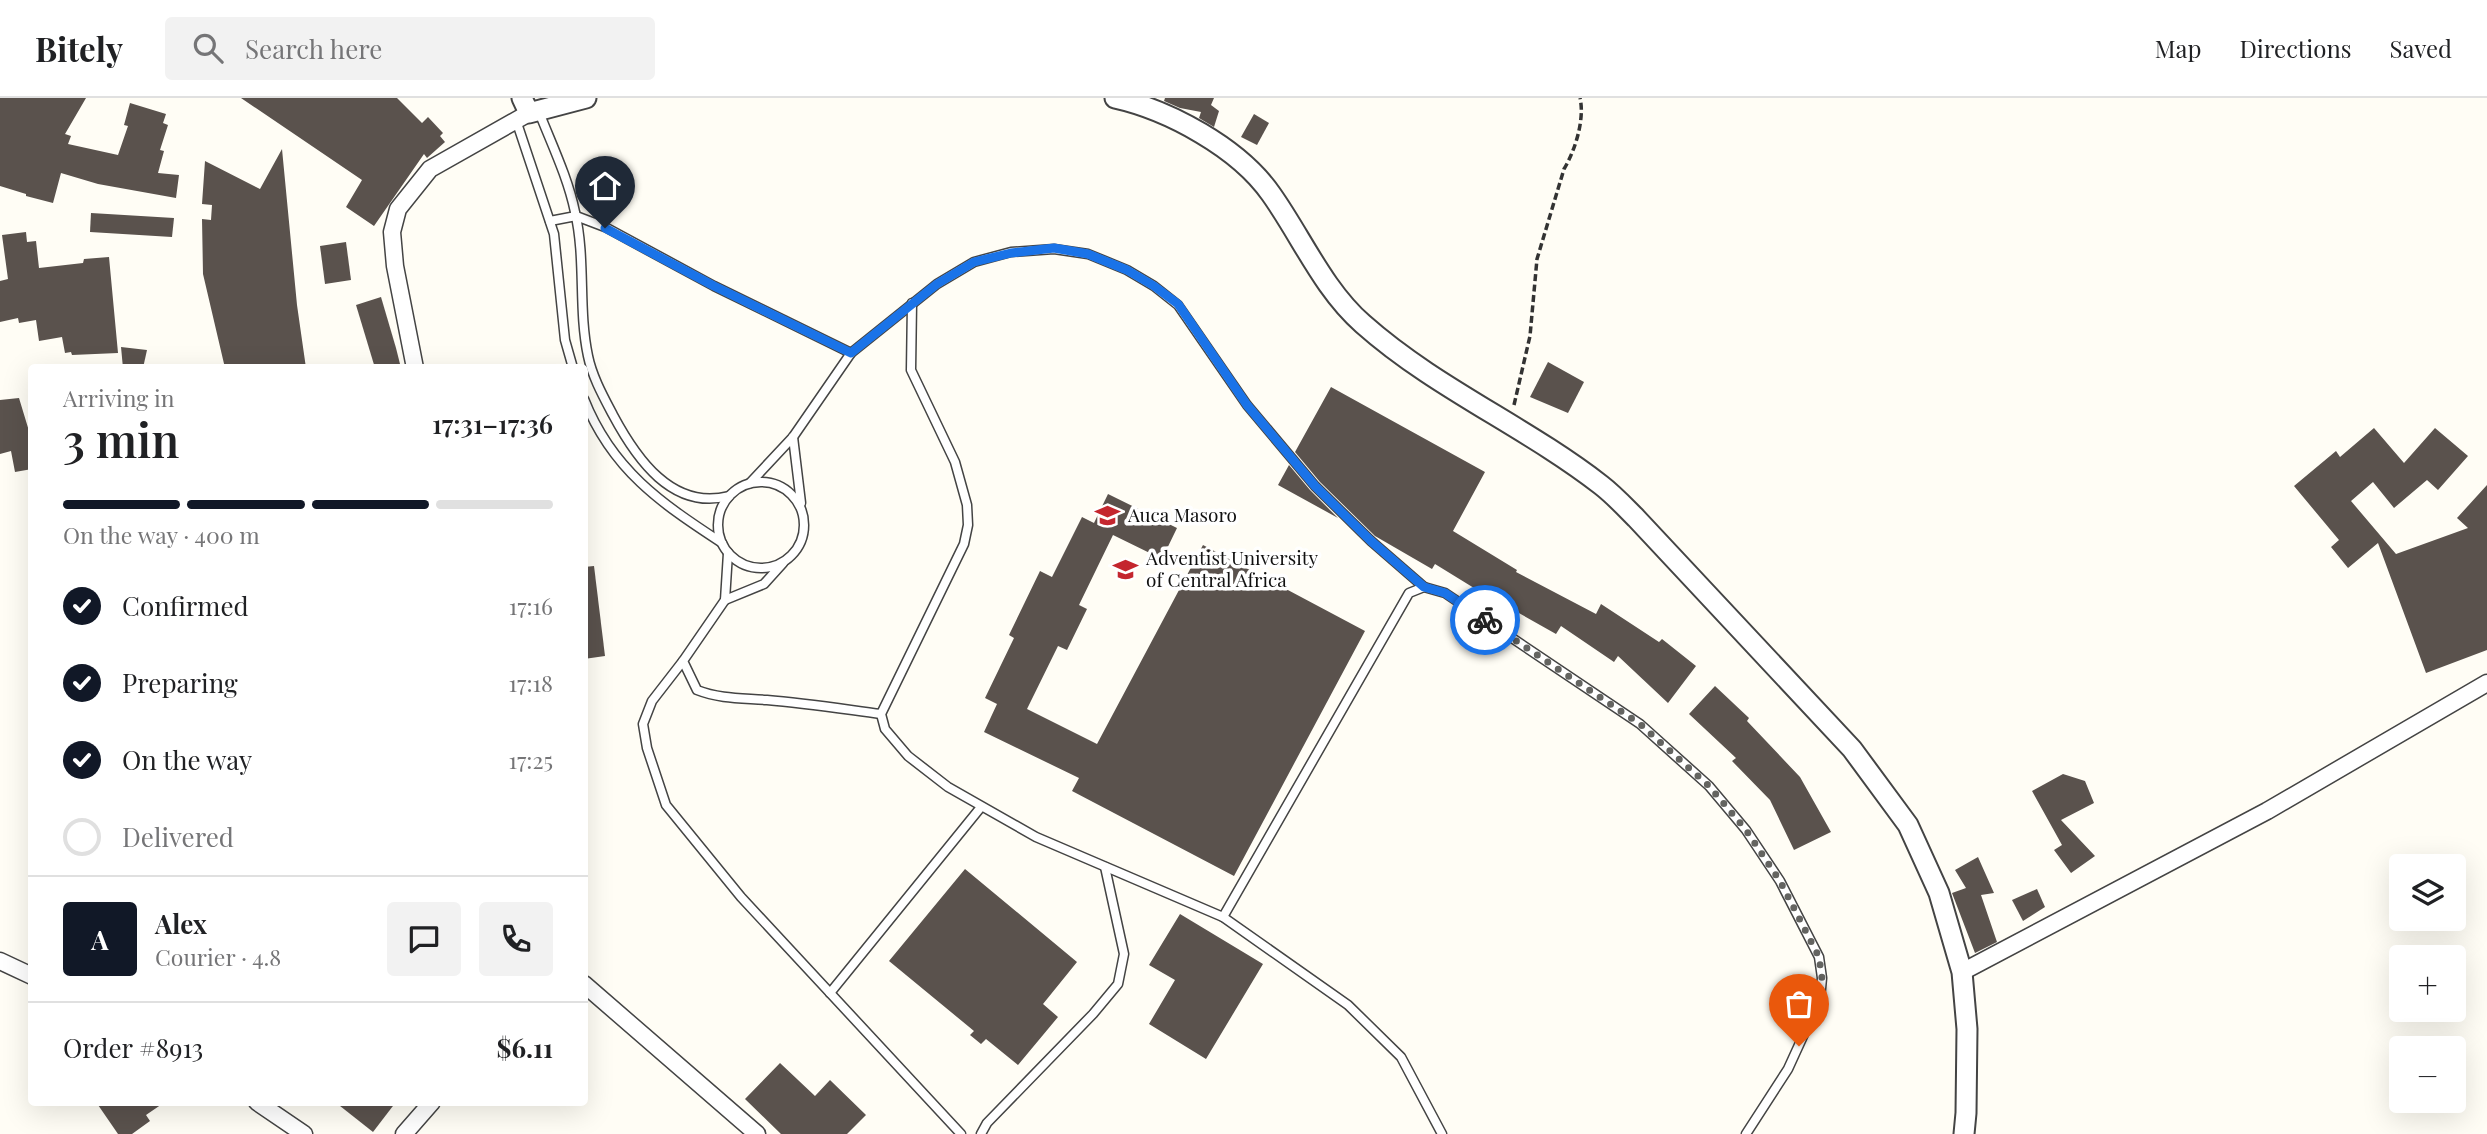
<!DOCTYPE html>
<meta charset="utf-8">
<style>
body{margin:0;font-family:"Playfair Display",serif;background:#f2f2f2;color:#202124;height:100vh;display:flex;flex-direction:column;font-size:26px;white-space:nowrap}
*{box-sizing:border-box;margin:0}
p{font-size:23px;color:#757577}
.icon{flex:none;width:38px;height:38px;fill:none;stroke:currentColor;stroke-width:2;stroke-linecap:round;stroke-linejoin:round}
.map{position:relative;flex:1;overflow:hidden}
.sheet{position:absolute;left:28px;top:266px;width:560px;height:742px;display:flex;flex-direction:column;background:#fff;border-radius:7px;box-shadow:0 7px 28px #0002}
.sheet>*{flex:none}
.controls{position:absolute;left:2389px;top:756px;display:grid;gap:14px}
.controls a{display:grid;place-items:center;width:77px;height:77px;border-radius:7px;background:#fff;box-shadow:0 7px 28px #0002;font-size:35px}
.pin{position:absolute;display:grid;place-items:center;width:60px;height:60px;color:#fff;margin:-72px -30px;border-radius:50% 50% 50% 0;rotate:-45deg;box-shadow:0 0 7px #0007}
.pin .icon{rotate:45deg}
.courier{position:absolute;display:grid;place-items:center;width:70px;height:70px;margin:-35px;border:5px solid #1a73e8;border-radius:50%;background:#fff;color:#222;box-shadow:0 2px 9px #0007}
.head em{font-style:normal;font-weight:600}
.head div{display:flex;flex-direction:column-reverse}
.head{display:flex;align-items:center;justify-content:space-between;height:119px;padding:0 35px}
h1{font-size:46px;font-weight:600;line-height:52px}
.bar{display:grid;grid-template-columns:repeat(4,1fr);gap:10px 7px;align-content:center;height:84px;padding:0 35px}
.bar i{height:9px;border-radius:5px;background:#e0e0e0}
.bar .selected{background:#111827}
.bar p{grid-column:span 4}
.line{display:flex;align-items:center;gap:18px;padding:0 35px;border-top:2px solid #e0e0e0}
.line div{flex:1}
.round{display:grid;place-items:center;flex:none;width:74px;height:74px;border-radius:7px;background:#f2f2f2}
ol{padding:0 35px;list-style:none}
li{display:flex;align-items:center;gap:21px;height:77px}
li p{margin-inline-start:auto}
li .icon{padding:7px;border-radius:50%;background:#111827;color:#fff;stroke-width:4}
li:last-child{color:#757577}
li i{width:38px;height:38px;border:4px solid #e0e0e0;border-radius:50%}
header{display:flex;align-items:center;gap:42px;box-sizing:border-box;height:98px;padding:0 35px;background:#fff;border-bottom:2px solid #e0e0e0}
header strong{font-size:33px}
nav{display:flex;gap:38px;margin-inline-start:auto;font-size:24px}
.search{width:490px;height:63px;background:#f2f2f2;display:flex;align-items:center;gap:18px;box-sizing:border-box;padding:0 24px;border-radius:7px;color:#757577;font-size:26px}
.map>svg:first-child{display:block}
.building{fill:#5a524d}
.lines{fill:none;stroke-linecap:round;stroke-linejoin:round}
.service-casing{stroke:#444;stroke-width:11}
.minor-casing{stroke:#444;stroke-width:19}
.tertiary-casing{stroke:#444;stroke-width:23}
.path{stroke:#333;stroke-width:3.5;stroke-dasharray:7 3.5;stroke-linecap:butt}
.service{stroke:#fff;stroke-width:8}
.minor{stroke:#fff;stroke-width:16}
.tertiary{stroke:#fff;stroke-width:19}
.done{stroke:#646461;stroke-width:7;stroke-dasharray:0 12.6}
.route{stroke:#1a73e8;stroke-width:9}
.labels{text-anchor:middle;stroke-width:7;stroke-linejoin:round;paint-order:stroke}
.poi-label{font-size:19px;fill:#111;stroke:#fff;text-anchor:start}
</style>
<header>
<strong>Bitely</strong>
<div class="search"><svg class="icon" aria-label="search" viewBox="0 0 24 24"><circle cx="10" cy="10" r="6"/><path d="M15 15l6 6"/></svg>Search here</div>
<nav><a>Map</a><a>Directions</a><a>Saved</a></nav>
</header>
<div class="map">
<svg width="2487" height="1036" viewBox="0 0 2487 1036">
<rect width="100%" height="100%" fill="#fffdf5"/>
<g class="building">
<polygon points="0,0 86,0 65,36 71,38 68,46 118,57 128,28 124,27 130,5 166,16 163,25 168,27 160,52 164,53 158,75 179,77 176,100 98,86 61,75 53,105 26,98 26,96 0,88"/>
<polygon points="241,0 397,0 422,25 428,19 443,35 440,38 445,44 427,60 424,56 374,128 346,109 362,82"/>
<polygon points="1165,0 1214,0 1211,7 1219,13 1214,29 1199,20 1201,14 1180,10 1164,3"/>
<polygon points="1254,16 1269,25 1257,47 1241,39"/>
<polygon points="282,51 297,207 306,270 225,270 203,176 202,121 211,122 212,107 202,106 205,63 260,91"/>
<polygon points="91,115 174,120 172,139 90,134"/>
<polygon points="26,134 27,144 36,143 39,170 83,165 84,161 109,159 118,255 72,257 71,254 65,255 62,239 39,243 36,222 19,225 18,220 0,224 0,183 8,181 2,137"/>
<polygon points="346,144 351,182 325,186 320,148"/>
<polygon points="381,199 396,250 401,270 375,270 356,207"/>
<polygon points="121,249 147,252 143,270 123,270"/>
<polygon points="1548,264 1584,284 1568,315 1530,299"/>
<polygon points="1331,289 1485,374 1453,433 1517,472 1516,474 1596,516 1601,506 1659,544 1662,541 1696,568 1668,605 1618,558 1614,564 1561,528 1556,536 1501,505 1500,506 1435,466 1432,471 1375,438 1320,384 1295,354"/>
<polygon points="19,300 29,333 30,348 28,349 32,371 15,374 11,353 0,356 0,302"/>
<polygon points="2374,330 2404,365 2435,330 2468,358 2438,392 2427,382 2394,410 2373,384 2351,403 2396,456 2468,430 2457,420 2487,387 2487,552 2426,575 2378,445 2348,470 2331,449 2339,442 2294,388 2336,353 2340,359"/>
<polygon points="1289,367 1310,392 1338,420 1278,387"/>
<polygon points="1108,396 1177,430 1162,461 1113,437 1079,507 1087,511 1067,552 1058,548 1027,611 1097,646 1203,447 1365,533 1234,778 1072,693 1079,680 984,634 997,606 985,600 1014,540 1009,537 1040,473 1052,479 1082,419 1094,425"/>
<polygon points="594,468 605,558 584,561 584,469"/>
<polygon points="1715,588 1749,620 1747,623 1800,679 1831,734 1794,752 1770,702 1732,663 1736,660 1689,616"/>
<polygon points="2063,676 2085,683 2094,705 2061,722 2095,758 2071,775 2054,752 2062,747 2032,693"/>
<polygon points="1978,759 1994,795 1981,797 1997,844 1975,855 1952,795 1966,790 1955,772"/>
<polygon points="965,771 1077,864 1043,906 1058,919 1018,967 986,941 981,946 970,937 974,933 889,863"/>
<polygon points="2037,791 2045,809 2023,823 2012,802"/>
<polygon points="1180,816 1263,866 1206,961 1149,926 1175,882 1149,867"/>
<polygon points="780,965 815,998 830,982 866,1017 847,1036 781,1036 745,1001"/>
<polygon points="96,1004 165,1004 146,1017 150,1023 132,1036 118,1036"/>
<polygon points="335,1004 396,1004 373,1034"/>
</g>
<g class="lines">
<defs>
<g id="service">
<path d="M 539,14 C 552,47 568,80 575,114 C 586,161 578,211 588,258 C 592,278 603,298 613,317 C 636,360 672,413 729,398"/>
<polyline points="516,22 554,136 565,242 573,270"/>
<polyline points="550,123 576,118 605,129 714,188 851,255"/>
<polyline points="912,205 911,272 955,364 967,407 968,427 964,446 881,616 885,631 908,658 948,689 1036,739 1223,819 1348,907 1401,959 1442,1036"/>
<path d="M 584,301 C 612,372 661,405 722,445"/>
<polyline points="793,339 801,405"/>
<circle cx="761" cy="427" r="43"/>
<polyline points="750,385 793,339 851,255 937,186 974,164 1011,154 1054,151 1088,156 1127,172 1154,188 1178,207 1247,307 1315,388 1371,443 1424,489"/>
<path d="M 728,455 L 725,502 L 683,563 L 697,592 C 720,601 742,600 767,602 C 805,605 843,611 881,616"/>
<polyline points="725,502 764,486 783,465"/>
<polyline points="683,563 652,603 643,626 647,650 666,707 741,799 961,1036"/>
<polyline points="1223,819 1409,495 1424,489 1445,495 1640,626 1709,688 1746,732 1780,783 1819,859 1822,880 1820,901 1788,971 1746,1036"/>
<polyline points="830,895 981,709"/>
<polyline points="981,1036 987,1025 1093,916 1118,886 1124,856 1105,769"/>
</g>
<g id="minor">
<polyline points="415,270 395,168 392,134 398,111 430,71 529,15"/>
<polyline points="0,863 32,878"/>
<polyline points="1962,874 2267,713 2487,585"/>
<polyline points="584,886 757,1036"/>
<polyline points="257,1004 304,1036"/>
<polyline points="404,1036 432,1004"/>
</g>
<g id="tertiary">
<polyline points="522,0 529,15 586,0"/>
<path d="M 1115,0 C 1169,12 1239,50 1271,96 C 1301,138 1323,191 1363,226 C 1435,290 1525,328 1601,387 C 1614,397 1625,409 1636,420 L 1852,651 L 1908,727 L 1939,795 L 1962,874 L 1967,931 L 1966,1015 L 1964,1036"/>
</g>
</defs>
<use href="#service" class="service-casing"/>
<use href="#minor" class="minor-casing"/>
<use href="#tertiary" class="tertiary-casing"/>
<path class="path" d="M 1514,307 L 1530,238 L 1537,161 L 1564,71 C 1575,53 1585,21 1580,0"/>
<use href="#service" class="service"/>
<use href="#minor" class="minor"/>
<use href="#tertiary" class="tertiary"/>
</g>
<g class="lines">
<polyline class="done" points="1485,522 1640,626 1709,688 1746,732 1780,783 1819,859 1822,880 1820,901 1799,948"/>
<polyline class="route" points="605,130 714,188 851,255 937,186 974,164 1011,155 1054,150 1088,156 1127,172 1154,188 1178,206 1247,307 1315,388 1371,443 1424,489 1445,495 1485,522"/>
</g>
<defs>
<symbol id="school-bare" viewBox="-9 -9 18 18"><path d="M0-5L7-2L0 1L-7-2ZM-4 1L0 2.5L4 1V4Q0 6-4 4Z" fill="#c4262e" stroke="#fff" stroke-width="2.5" paint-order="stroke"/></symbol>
<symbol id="university-bare" viewBox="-9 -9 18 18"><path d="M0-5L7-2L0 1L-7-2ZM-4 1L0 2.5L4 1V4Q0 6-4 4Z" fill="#c4262e" stroke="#fff" stroke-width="2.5" paint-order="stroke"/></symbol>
</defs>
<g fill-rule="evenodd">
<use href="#school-bare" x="1090" y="400" width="35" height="35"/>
<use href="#university-bare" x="1108" y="454" width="35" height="35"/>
</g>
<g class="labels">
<g class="poi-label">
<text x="1128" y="424">Auca Masoro</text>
<text x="1146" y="467">Adventist University<tspan x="1146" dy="22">of Central Africa</tspan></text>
</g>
</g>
</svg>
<div class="controls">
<a><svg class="icon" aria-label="layers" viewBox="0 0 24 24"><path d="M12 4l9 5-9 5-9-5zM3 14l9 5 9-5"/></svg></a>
<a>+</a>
<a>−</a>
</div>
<div class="pin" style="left:1799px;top:948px;background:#ea580c"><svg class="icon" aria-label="bag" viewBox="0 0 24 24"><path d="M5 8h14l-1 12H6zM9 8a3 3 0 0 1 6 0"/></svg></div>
<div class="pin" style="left:605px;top:130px;background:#1f2937"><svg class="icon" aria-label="home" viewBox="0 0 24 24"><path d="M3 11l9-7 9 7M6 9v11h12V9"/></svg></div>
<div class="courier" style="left:1485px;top:522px"><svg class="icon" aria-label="bike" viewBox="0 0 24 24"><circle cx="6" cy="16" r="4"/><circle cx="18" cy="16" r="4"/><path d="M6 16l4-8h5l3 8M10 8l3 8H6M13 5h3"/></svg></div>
<section class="sheet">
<div class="head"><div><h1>3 min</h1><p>Arriving in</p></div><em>17:31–17:36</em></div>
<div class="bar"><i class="selected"></i><i class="selected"></i><i class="selected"></i><i></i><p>On the way · 400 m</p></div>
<ol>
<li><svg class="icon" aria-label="check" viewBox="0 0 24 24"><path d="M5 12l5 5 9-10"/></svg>Confirmed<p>17:16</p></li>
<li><svg class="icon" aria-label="check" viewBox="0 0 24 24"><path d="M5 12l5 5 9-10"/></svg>Preparing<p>17:18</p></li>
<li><svg class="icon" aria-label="check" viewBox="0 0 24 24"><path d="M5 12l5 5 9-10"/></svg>On the way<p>17:25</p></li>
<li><i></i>Delivered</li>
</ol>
<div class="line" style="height:126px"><b class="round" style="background:#111827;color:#fff">A</b><div><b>Alex</b><p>Courier · 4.8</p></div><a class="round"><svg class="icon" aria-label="chat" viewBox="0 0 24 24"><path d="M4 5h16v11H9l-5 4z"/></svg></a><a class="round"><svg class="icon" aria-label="phone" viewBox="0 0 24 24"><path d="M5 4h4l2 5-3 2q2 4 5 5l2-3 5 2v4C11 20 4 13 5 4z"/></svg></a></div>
<div class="line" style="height:91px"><div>Order #8913</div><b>$6.11</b></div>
</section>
</div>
